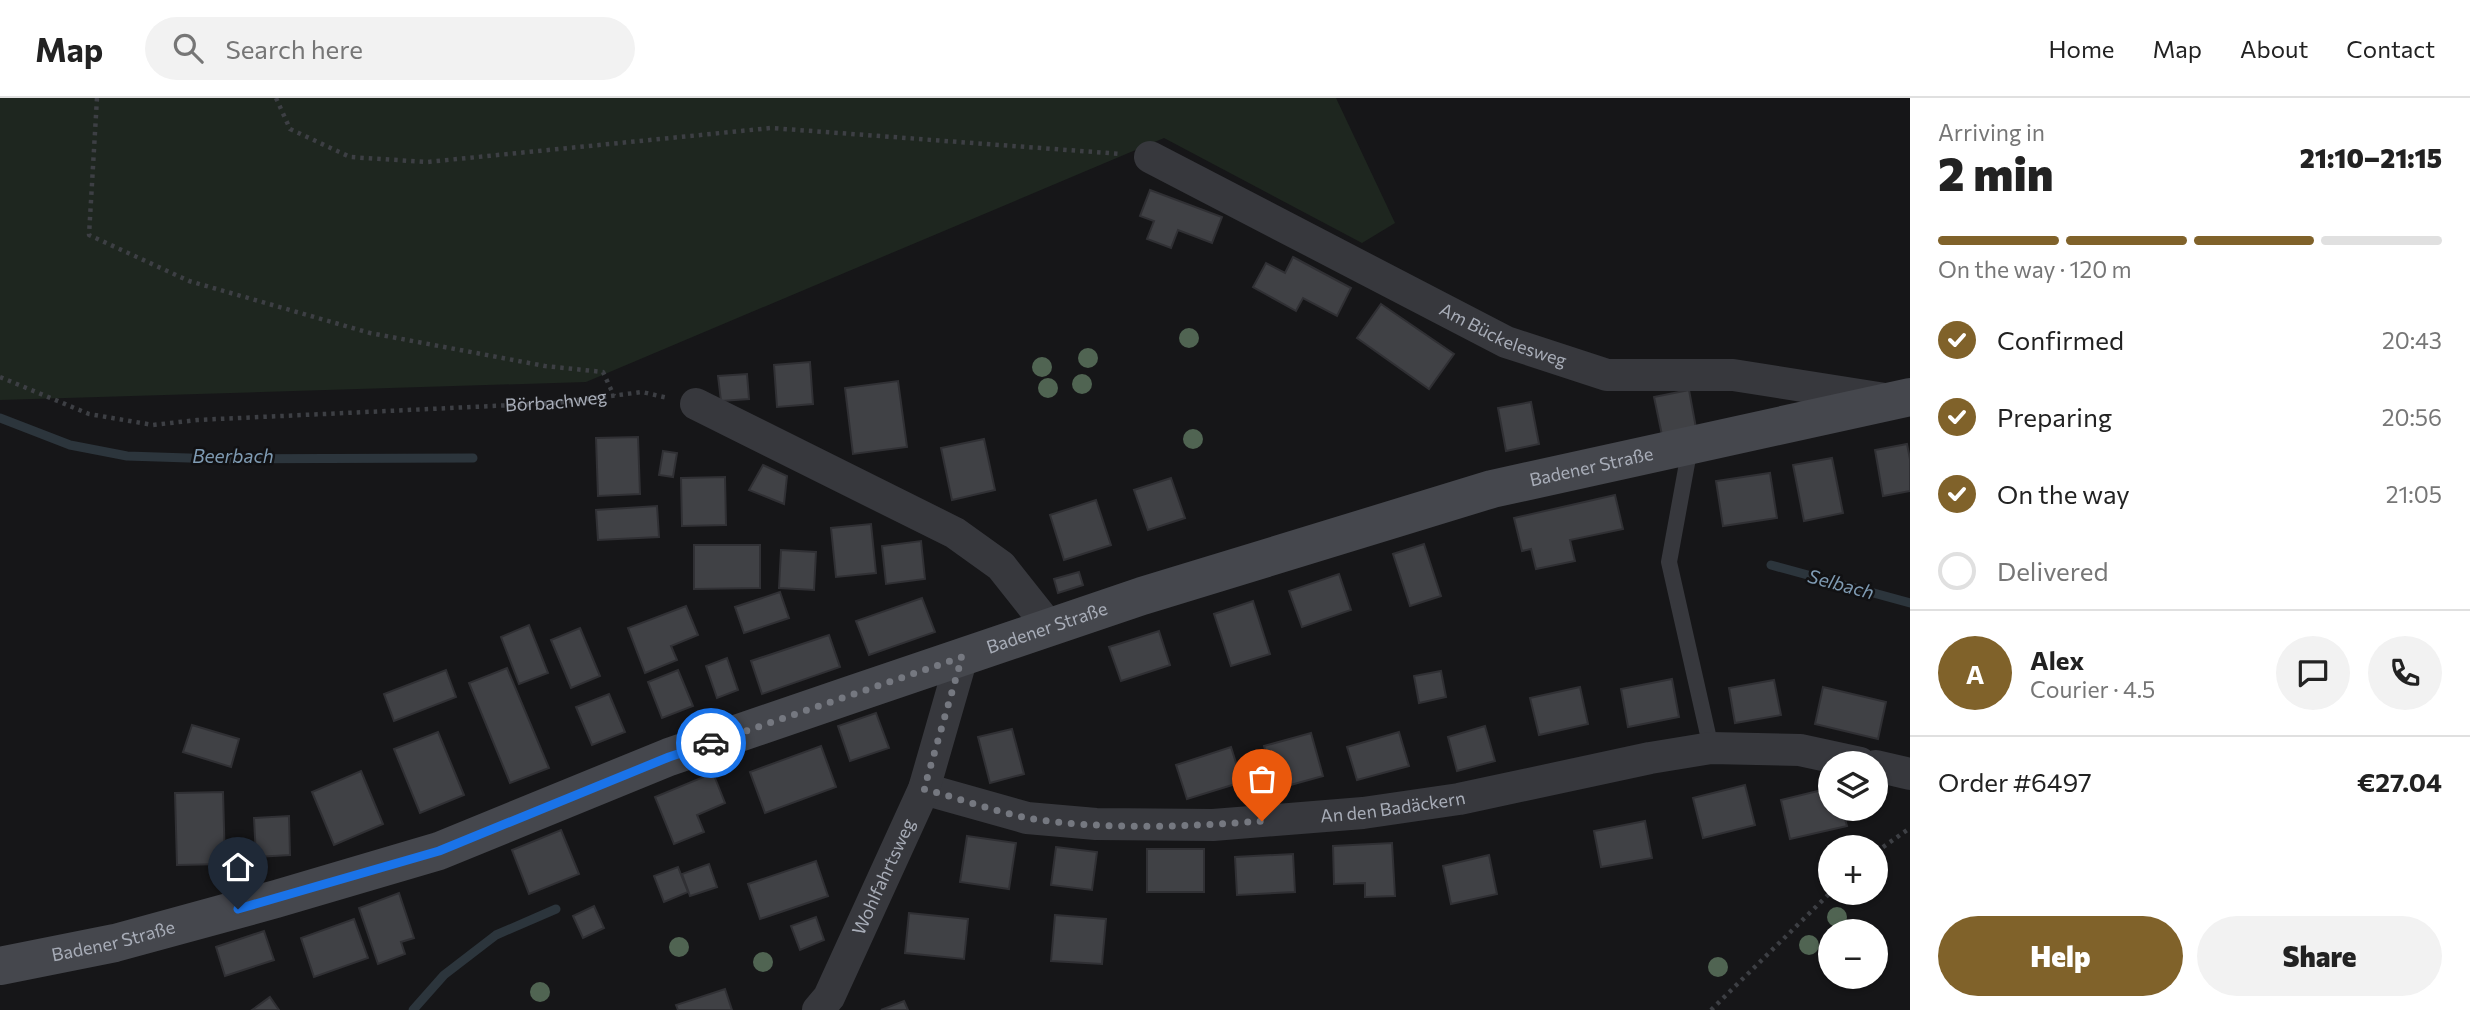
<!DOCTYPE html>
<meta charset="utf-8">
<style>
body{margin:0;font-family:Commissioner,sans-serif;background:#f2f2f2;color:#222;height:100vh;display:flex;flex-direction:column;font-size:26px;white-space:nowrap}
*{box-sizing:border-box;margin:0}
p{font-size:23px;color:#767676}
.icon{flex:none;width:38px;height:38px;fill:none;stroke:currentColor;stroke-width:2;stroke-linecap:round;stroke-linejoin:round}
.map{position:relative;flex:1;overflow:hidden}
.details{display:flex;flex-direction:column;background:#fff;width:560px}
.details>*{flex:none}
.controls{position:absolute;left:1818px;top:653px;display:grid;gap:14px}
.controls a{display:grid;place-items:center;width:70px;height:70px;border-radius:50%;background:#fff;box-shadow:0 2px 5px #0004;font-size:35px}
.pin{position:absolute;display:grid;place-items:center;width:60px;height:60px;color:#fff;margin:-72px -30px;border-radius:50% 50% 50% 0;rotate:-45deg;box-shadow:0 0 7px #0007}
.pin .icon{rotate:45deg}
.courier{position:absolute;display:grid;place-items:center;width:70px;height:70px;margin:-35px;border:5px solid #1a73e8;border-radius:50%;background:#fff;color:#222;box-shadow:0 2px 9px #0007}
.overview em{font-style:normal;font-weight:800}
.overview div{display:flex;flex-direction:column-reverse}
.overview{display:flex;align-items:center;justify-content:space-between;height:119px;padding:0 28px}
h1{font-size:46px;font-weight:800;line-height:52px}
.bar{display:grid;grid-template-columns:repeat(4,1fr);gap:10px 7px;align-content:center;height:84px;padding:0 28px}
.bar i{height:9px;border-radius:5px;background:#e0e0e0}
.bar .on{background:#80622a}
.bar p{grid-column:span 4}
.line{display:flex;align-items:center;gap:18px;padding:0 28px;border-top:2px solid #e0e0e0}
.line div{flex:1}
.round{display:grid;place-items:center;flex:none;width:74px;height:74px;border-radius:37px;background:#f2f2f2}
ol{padding:0 28px;list-style:none}
li{display:flex;align-items:center;gap:21px;height:77px}
li p{margin-inline-start:auto}
li .icon{padding:7px;border-radius:50%;background:#80622a;color:#fff;stroke-width:4}
li:last-child{color:#767676}
li i{width:38px;height:38px;border:4px solid #e0e0e0;border-radius:50%}
.action{display:flex;gap:14px;margin-top:auto;padding:14px 28px}
.action a{flex:1;height:80px;border-radius:42px;background:#80622a;color:#fff;font-size:28px;font-weight:800;line-height:80px;text-align:center}
.action a+a{background:#f2f2f2;color:#222}
header{display:flex;align-items:center;gap:42px;box-sizing:border-box;height:98px;padding:0 35px;background:#fff;border-bottom:2px solid #e0e0e0}
header strong{font-size:33px}
nav{display:flex;gap:38px;margin-inline-start:auto;font-size:24px}
.search{width:490px;height:63px;background:#f2f2f2;display:flex;align-items:center;gap:18px;box-sizing:border-box;padding:0 24px;border-radius:38px;color:#767676;font-size:26px}
main{display:flex;flex:1;min-height:0}
.map>svg:first-child{display:block}
.green{fill:#1e261f}
.lines{fill:none;stroke-linecap:round;stroke-linejoin:round}
.stream{stroke:#2c353c;stroke-width:9}
.building{fill:#404145;stroke:#303034;stroke-width:2}
.path{stroke:#3d3f44;stroke-width:4.5;stroke-dasharray:3.5 5;stroke-linecap:butt}
.service{stroke:#37383d;stroke-width:16}
.minor{stroke:#37383d;stroke-width:32}
.secondary{stroke:#45474d;stroke-width:38}
.tree{fill:#506452}
.done{stroke:#757880;stroke-width:7;stroke-dasharray:0 12.6}
.route{stroke:#1a73e8;stroke-width:9}
.labels{text-anchor:middle;stroke-width:5;stroke-linejoin:round;paint-order:stroke}
.street-label{font-size:18px;fill:#a8adb8;stroke:#111113}
.water-label{font-size:19px;font-style:italic;fill:#7f9bb3;stroke:#111113}
</style>
<header>
<strong>Map</strong>
<div class="search"><svg class="icon" aria-label="search" viewBox="0 0 24 24"><circle cx="10" cy="10" r="6"/><path d="M15 15l6 6"/></svg>Search here</div>
<nav><a>Home</a><a>Map</a><a>About</a><a>Contact</a></nav>
</header>
<main>
<div class="map">
<svg width="1910" height="912" viewBox="0 0 1910 912">
<rect width="100%" height="100%" fill="#161618"/>
<polygon class="green" points="0,0 1336,0 1395,125 1362,145 1164,40 586,284 0,302"/>
<g class="lines">
<g class="stream">
<polyline points="0,320 70,347 127,358 219,361 473,360"/>
<polyline points="1771,467 1910,505"/>
<polyline points="413,912 444,877 496,837 556,811"/>
</g>
</g>
<g class="building">
<polygon points="1150,92 1222,119 1212,145 1178,132 1171,150 1147,141 1154,123 1140,118"/>
<polygon points="1293,159 1351,190 1337,218 1303,200 1296,213 1253,189 1266,165 1285,175"/>
<polygon points="1381,206 1454,256 1429,291 1357,240"/>
<polygon points="810,264 813,306 777,309 774,267"/>
<polygon points="747,276 749,301 721,303 718,278"/>
<polygon points="898,283 907,349 853,356 845,290"/>
<polygon points="1689,292 1696,330 1662,337 1654,299"/>
<polygon points="1531,304 1539,346 1506,353 1498,310"/>
<polygon points="638,339 640,396 598,398 596,340"/>
<polygon points="984,341 995,392 952,402 941,350"/>
<polygon points="1907,346 1910,361 1910,393 1883,398 1875,352"/>
<polygon points="663,353 677,355 673,379 659,377"/>
<polygon points="1832,360 1843,415 1804,423 1793,367"/>
<polygon points="763,367 787,378 784,406 749,392"/>
<polygon points="1770,375 1777,420 1723,428 1716,383"/>
<polygon points="725,379 726,427 682,428 681,380"/>
<polygon points="1171,380 1185,420 1148,432 1134,392"/>
<polygon points="1615,397 1623,431 1570,442 1575,463 1536,471 1531,451 1522,453 1514,420"/>
<polygon points="1096,402 1111,447 1064,462 1050,417"/>
<polygon points="657,408 659,439 598,442 596,412"/>
<polygon points="871,426 876,475 836,479 831,430"/>
<polygon points="921,443 925,481 886,486 882,448"/>
<polygon points="1424,446 1441,498 1410,508 1393,456"/>
<polygon points="694,447 760,447 760,490 694,491"/>
<polygon points="781,452 816,454 814,492 779,490"/>
<polygon points="1079,474 1083,487 1058,495 1054,481"/>
<polygon points="1339,476 1351,512 1302,529 1289,493"/>
<polygon points="780,494 789,520 744,535 735,509"/>
<polygon points="922,500 935,534 869,557 856,523"/>
<polygon points="1253,503 1270,556 1231,568 1214,516"/>
<polygon points="686,508 698,537 671,548 677,562 645,575 628,530"/>
<polygon points="529,527 548,575 519,586 501,539"/>
<polygon points="580,530 600,578 571,590 551,542"/>
<polygon points="1159,533 1170,567 1121,583 1109,549"/>
<polygon points="829,537 840,569 762,596 751,563"/>
<polygon points="727,560 738,592 717,600 706,568"/>
<polygon points="507,570 549,670 510,685 469,585"/>
<polygon points="446,572 456,599 394,623 384,596"/>
<polygon points="678,572 693,608 662,620 648,584"/>
<polygon points="1441,573 1446,599 1419,605 1414,578"/>
<polygon points="1672,581 1679,619 1628,629 1621,591"/>
<polygon points="1774,582 1781,617 1735,625 1729,590"/>
<polygon points="1580,589 1588,626 1539,637 1530,600"/>
<polygon points="1823,589 1886,604 1878,641 1815,626"/>
<polygon points="609,596 625,634 592,647 576,609"/>
<polygon points="876,615 889,650 850,663 838,628"/>
<polygon points="192,627 239,641 231,669 183,654"/>
<polygon points="1485,628 1495,663 1457,673 1448,639"/>
<polygon points="1012,631 1024,676 990,685 978,639"/>
<polygon points="438,634 464,697 420,715 394,651"/>
<polygon points="1399,634 1409,668 1357,682 1347,649"/>
<polygon points="1311,635 1323,678 1276,691 1264,648"/>
<polygon points="821,648 836,689 765,715 750,674"/>
<polygon points="1231,649 1242,684 1187,701 1176,667"/>
<polygon points="361,673 383,726 334,747 312,694"/>
<polygon points="713,675 725,705 697,717 704,734 674,746 655,699"/>
<polygon points="1745,687 1755,727 1703,740 1693,700"/>
<polygon points="1830,690 1830,710 1842,710 1847,728 1790,741 1781,702"/>
<polygon points="223,694 225,766 177,767 175,695"/>
<polygon points="289,718 290,757 256,759 254,720"/>
<polygon points="1645,723 1652,760 1601,769 1594,733"/>
<polygon points="561,732 579,776 529,796 512,752"/>
<polygon points="967,738 1016,745 1009,791 960,784"/>
<polygon points="1392,745 1395,798 1365,799 1365,785 1334,786 1333,748"/>
<polygon points="1056,749 1097,754 1092,792 1051,787"/>
<rect x="1147" y="751" width="57" height="43"/>
<polygon points="1293,756 1295,794 1237,797 1235,759"/>
<polygon points="1489,757 1497,796 1451,806 1443,768"/>
<polygon points="816,763 828,798 760,821 748,786"/>
<polygon points="709,766 717,789 690,798 682,776"/>
<polygon points="678,769 688,794 664,804 654,778"/>
<polygon points="399,795 414,840 401,844 405,856 378,866 359,810"/>
<polygon points="594,808 604,830 583,840 573,818"/>
<polygon points="909,815 968,821 964,861 905,855"/>
<polygon points="1055,817 1106,821 1102,866 1051,863"/>
<polygon points="816,819 824,842 800,852 791,828"/>
<polygon points="354,821 368,860 314,879 301,840"/>
<polygon points="264,833 274,862 225,878 216,849"/>
<polygon points="725,891 732,912 678,912 676,907"/>
<polygon points="270,899 279,912 252,912"/>
<polygon points="904,903 908,912 881,912"/>
</g>
<g class="lines">
<g class="path">
<polyline points="97,0 89,137 189,183 370,235 545,268 603,274 614,298"/>
<polyline points="276,0 290,31 350,59 427,64 771,30 1121,56"/>
<path id="s1" d="M 0,279 L 89,316 L 153,327 L 197,322 L 556,305 L 642,294 L 668,300"/>
<polyline points="1876,754 1910,730"/>
<polyline points="1711,912 1831,794"/>
</g>
<polyline class="service" points="1690,349 1669,464 1711,650"/>
<g class="minor">
<path id="s2" d="M 1150,59 L 1506,244 L 1607,277 L 1733,277 L 1885,301"/>
<polyline points="696,306 955,435 1001,468 1050,530"/>
<polyline points="1876,668 1910,676"/>
<path id="s3" d="M 924,691 L 1027,720 L 1096,726 L 1213,727 L 1363,715 L 1459,701 L 1650,660 L 1711,650 L 1800,652 L 1860,665"/>
<path id="s4" d="M 818,912 L 829,899 L 924,691 L 962,559"/>
</g>
<path class="secondary" id="s5" d="M 0,868 L 115,845 L 276,801 L 439,753 L 669,659 L 850,597 L 1142,498 L 1492,391 L 1910,299"/>
</g>
<g class="tree">
<circle cx="1189" cy="240" r="10"/>
<circle cx="1088" cy="260" r="10"/>
<circle cx="1042" cy="269" r="10"/>
<circle cx="1082" cy="286" r="10"/>
<circle cx="1048" cy="290" r="10"/>
<circle cx="1193" cy="341" r="10"/>
<circle cx="1837" cy="819" r="10"/>
<circle cx="1809" cy="847" r="10"/>
<circle cx="679" cy="849" r="10"/>
<circle cx="763" cy="864" r="10"/>
<circle cx="1718" cy="869" r="10"/>
<circle cx="540" cy="894" r="10"/>
</g>
<g class="lines">
<path class="done" d="M 711,645 L 962,559 L 924,691 C 958,700 993,713 1027,720 C 1098,732 1190,729 1262,723"/>
<polyline class="route" points="238,811 439,753 669,659 711,645"/>
</g>
<g class="labels">
<g class="street-label">
<text dy="6" stroke="none"><textPath href="#s2" startOffset="396">Am Bückelesweg</textPath></text>
<text dy="6" stroke="none"><textPath href="#s1" startOffset="565">Börbachweg</textPath></text>
<text dy="6" stroke="none"><textPath href="#s5" startOffset="1670">Badener Straße</textPath></text>
<text dy="6" stroke="none"><textPath href="#s5" startOffset="1102">Badener Straße</textPath></text>
<text dy="6" stroke="none"><textPath href="#s3" startOffset="474">An den Badäckern</textPath></text>
<text dy="6" stroke="none"><textPath href="#s4" startOffset="149">Wohlfahrtsweg</textPath></text>
<text dy="6" stroke="none"><textPath href="#s5" startOffset="116">Badener Straße</textPath></text>
</g>
<g class="water-label">
<text x="233" y="365">Beerbach</text>
<text transform="translate(1841 486) rotate(15)" y="7">Selbach</text>
</g>
</g>
</svg>
<div class="controls">
<a><svg class="icon" aria-label="layers" viewBox="0 0 24 24"><path d="M12 4l9 5-9 5-9-5zM3 14l9 5 9-5"/></svg></a>
<a>+</a>
<a>−</a>
</div>
<div class="pin" style="left:1262px;top:723px;background:#ea580c"><svg class="icon" aria-label="bag" viewBox="0 0 24 24"><path d="M5 8h14l-1 12H6zM9 8a3 3 0 0 1 6 0"/></svg></div>
<div class="pin" style="left:238px;top:811px;background:#1f2937"><svg class="icon" aria-label="home" viewBox="0 0 24 24"><path d="M3 11l9-7 9 7M6 9v11h12V9"/></svg></div>
<div class="courier" style="left:711px;top:645px"><svg class="icon" aria-label="car" viewBox="0 0 24 24"><path d="M5 17H2v-5l4-1 3-4h7l3 4 3 1v5h-3M9 17h6M6 11h13"/><circle cx="7" cy="17" r="2"/><circle cx="17" cy="17" r="2"/></svg></div>
</div>
<section class="details">
<div class="overview"><div><h1>2 min</h1><p>Arriving in</p></div><em>21:10–21:15</em></div>
<div class="bar"><i class="on"></i><i class="on"></i><i class="on"></i><i></i><p>On the way · 120 m</p></div>
<ol>
<li><svg class="icon" aria-label="check" viewBox="0 0 24 24"><path d="M5 12l5 5 9-10"/></svg>Confirmed<p>20:43</p></li>
<li><svg class="icon" aria-label="check" viewBox="0 0 24 24"><path d="M5 12l5 5 9-10"/></svg>Preparing<p>20:56</p></li>
<li><svg class="icon" aria-label="check" viewBox="0 0 24 24"><path d="M5 12l5 5 9-10"/></svg>On the way<p>21:05</p></li>
<li><i></i>Delivered</li>
</ol>
<div class="line" style="height:126px"><b class="round" style="background:#80622a;color:#fff">A</b><div><b>Alex</b><p>Courier · 4.5</p></div><a class="round"><svg class="icon" aria-label="chat" viewBox="0 0 24 24"><path d="M4 5h16v11H9l-5 4z"/></svg></a><a class="round"><svg class="icon" aria-label="phone" viewBox="0 0 24 24"><path d="M5 4h4l2 5-3 2q2 4 5 5l2-3 5 2v4C11 20 4 13 5 4z"/></svg></a></div>
<div class="line" style="height:91px"><div>Order #6497</div><b>€27.04</b></div>
<div class="action"><a>Help</a><a>Share</a></div>
</section>
</main>
